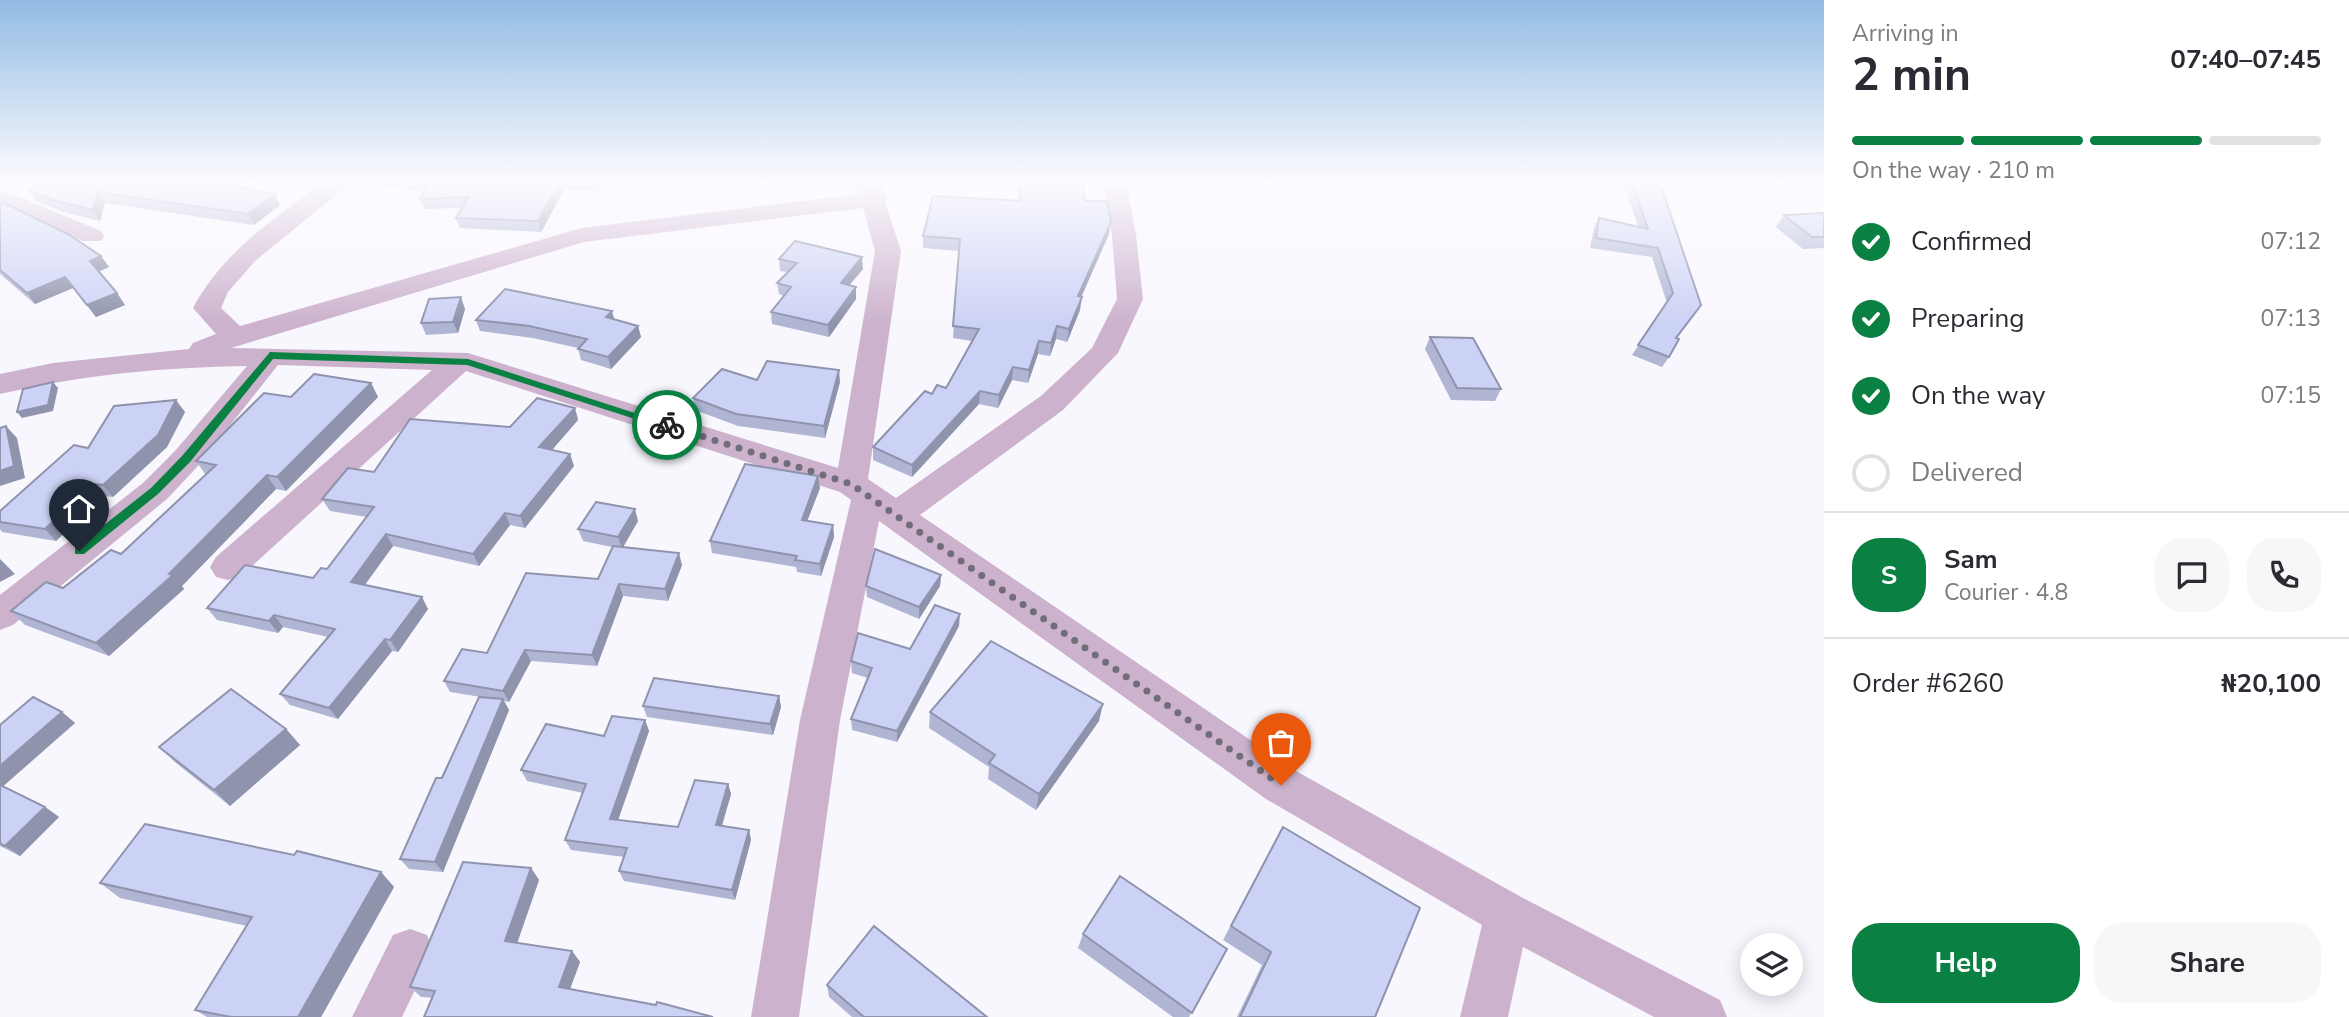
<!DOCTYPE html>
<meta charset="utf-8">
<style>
body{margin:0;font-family:"Nunito Sans",sans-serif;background:#f7f7f7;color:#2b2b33;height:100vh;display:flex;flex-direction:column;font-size:26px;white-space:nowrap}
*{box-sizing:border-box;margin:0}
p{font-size:23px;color:#7c7c81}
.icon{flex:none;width:38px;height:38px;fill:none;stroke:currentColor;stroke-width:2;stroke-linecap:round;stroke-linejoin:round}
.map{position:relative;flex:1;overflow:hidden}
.drawer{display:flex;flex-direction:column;background:#fff;width:525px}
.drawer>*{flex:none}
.tools{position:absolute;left:1740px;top:933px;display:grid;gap:14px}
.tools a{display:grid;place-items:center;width:63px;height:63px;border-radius:50%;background:#fff;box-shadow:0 4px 18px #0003;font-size:35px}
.pin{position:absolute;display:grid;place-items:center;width:60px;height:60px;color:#fff;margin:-72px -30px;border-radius:50% 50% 50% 0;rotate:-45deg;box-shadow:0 0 7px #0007}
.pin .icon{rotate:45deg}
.courier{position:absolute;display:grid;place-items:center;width:70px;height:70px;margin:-35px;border:5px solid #0b8043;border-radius:50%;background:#fff;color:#222;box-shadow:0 2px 9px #0007}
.head em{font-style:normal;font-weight:700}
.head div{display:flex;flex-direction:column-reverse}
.head{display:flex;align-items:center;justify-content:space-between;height:119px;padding:0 28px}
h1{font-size:46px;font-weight:700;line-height:52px}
.bar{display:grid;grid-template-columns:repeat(4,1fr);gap:10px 7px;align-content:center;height:84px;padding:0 28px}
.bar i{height:9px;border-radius:5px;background:#e1e1e2}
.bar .current{background:#0b8043}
.bar p{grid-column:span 4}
.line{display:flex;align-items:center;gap:18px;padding:0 28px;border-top:2px solid #e1e1e2}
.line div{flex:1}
.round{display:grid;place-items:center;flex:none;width:74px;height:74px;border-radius:28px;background:#f7f7f7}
ol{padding:0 28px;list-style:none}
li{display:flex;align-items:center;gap:21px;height:77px}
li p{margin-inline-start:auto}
li .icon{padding:7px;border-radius:50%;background:#0b8043;color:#fff;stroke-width:4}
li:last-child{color:#7c7c81}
li i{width:38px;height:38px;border:4px solid #e1e1e2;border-radius:50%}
.action{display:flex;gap:14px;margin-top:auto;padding:14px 28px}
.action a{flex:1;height:80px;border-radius:28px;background:#0b8043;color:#fff;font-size:28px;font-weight:700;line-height:80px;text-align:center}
.action a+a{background:#f7f7f7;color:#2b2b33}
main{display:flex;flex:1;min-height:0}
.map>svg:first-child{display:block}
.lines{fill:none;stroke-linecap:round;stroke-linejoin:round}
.minor{fill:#ccb2cd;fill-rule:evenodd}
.wall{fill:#afb5d3}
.shaded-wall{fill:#8f93ac}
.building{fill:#ccd2f5;stroke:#8f93ac;stroke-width:2}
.route{fill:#0b8043}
.done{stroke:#726e79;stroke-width:7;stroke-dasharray:0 12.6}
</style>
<main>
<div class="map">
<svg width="1824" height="1017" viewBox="0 0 1824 1017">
<rect width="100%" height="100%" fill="#f9f7fe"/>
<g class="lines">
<g class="minor">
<path d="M 325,182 L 352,182 L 255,261 L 228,292 L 221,308 L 240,326 L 582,228 L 859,194 L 855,182 L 879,182 L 887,199 L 885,202 L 901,251 L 868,479 L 896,498 L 1041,396 L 1092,348 L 1117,299 L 1112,235 L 1102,182 L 1126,182 L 1136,235 L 1143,299 L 1118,353 L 1063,410 L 920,515 L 1296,771 L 1523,898 L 1720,1000 L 1727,1017 L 1654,1017 L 1523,947 L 1508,1017 L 1460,1017 L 1482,925 L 1266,799 L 879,521 L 840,720 L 799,1017 L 751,1017 L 800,720 L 851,500 L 840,492 L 466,371 L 240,577 L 228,580 L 216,577 L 210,567 L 216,557 L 432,370 L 278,365 L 197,467 L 167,499 L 13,625 L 0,630 L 0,595 L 143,483 L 175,451 L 247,366 C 164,367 81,375 0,394 L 0,374 L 53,363 L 189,349 L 193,343 L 216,334 L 193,308 C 222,253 275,217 325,182 ZM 863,208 L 875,251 L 838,468 L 468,353 L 231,348 L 584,242 Z"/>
<polygon points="5,191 101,231 104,236 101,241 83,241 0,205 0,192"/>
<polygon points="410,929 427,935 433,952 402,1017 352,1017 393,935"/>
</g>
</g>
<g class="wall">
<polygon points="231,182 227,185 280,205 254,225 105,203 100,221 63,212 36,201 28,190"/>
<polygon points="378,182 601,182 597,190 564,190 541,232 460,228 456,218 462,208 424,209 420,199 425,190 381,188"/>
<polygon points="1018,182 1082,182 1085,201 1109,234 1081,297 1080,310 1067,342 1056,339 1050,356 1038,354 1028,383 1012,380 998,408 979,404 912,477 873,460 873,447 932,394 946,388 972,341 953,338 959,251 923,248 923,236 1018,200"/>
<polygon points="1623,182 1656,182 1701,305 1677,338 1669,357 1662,367 1632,355 1667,303 1652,257 1590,248 1594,227 1599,218 1638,226"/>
<polygon points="0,205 101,256 109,267 99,271 117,293 125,305 96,317 73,288 35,304 0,274"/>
<polygon points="1824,214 1824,248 1803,249 1776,227 1784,215"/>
<polygon points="779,259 863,269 849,285 856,287 856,299 829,337 772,324 771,312 784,296 779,294 777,283 788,272 780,271"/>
<polygon points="465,309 458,333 426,335 421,323"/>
<polygon points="614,319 638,326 641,337 611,369 581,360 578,348 533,338 480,331 476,320"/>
<polygon points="1430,337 1501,389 1495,401 1451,400 1425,349"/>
<polygon points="757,380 840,382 825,438 738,426 695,410 693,398"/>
<polygon points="371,383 378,397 286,491 276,489 182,586 184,589 109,656 25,625 11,611 63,588 121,554 206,475 196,461 291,397"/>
<polygon points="575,408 578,420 552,450 570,454 574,466 525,528 510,525 479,566 393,546 365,585 428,609 398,652 392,651 338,719 290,705 280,694 328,637 283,627 278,633 217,620 207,608 313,578 327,569 367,517 330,511 322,499 374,472 510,427"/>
<polygon points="185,412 167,447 113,497 103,496 56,541 2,532 0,529 0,511 88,448"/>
<polygon points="820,488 807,521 833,525 834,537 821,576 797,572 796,567 712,553 710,541"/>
<polygon points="638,521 623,547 682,565 668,601 623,596 597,666 531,661 509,702 504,701 509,710 443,872 409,869 400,859 481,697 450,692 444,681 598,579 612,547 583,541 578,529"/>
<polygon points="941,575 940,586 919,619 867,597 866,586"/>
<polygon points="959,626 897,742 852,730 851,719 868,678 852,673 851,661 910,649"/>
<polygon points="779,696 781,707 773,735 647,717 643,706"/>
<polygon points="62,712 75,723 2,787 45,807 59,817 20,856 0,846 0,725"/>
<polygon points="930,712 1099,721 1036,810 988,779 989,767 929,728"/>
<polygon points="645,720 649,731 618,820 678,827 728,784 731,794 722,826 749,830 751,840 735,900 624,881 619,871 624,857 571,850 565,840 583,793 527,781 521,770"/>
<polygon points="286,729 300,745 230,806 176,763 159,747"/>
<polygon points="1283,827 1375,1017 1237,1017 1262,965 1223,940"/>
<polygon points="294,855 381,872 394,887 321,1017 207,1017 195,1010 247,926 120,898 100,883"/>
<polygon points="531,868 539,880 517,943 572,951 580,962 570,989 713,1017 421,997 410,987"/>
<polygon points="1083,934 1227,949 1189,1017 1173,1017 1078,948"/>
<polygon points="827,985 987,1017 852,1017 829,997"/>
</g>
<g class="shaded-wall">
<polygon points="210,182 231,182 216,193"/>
<polygon points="560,182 562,182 564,190 541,232 538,221"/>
<polygon points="595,182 601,182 597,190"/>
<polygon points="98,192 105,203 100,221 93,210"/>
<polygon points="275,194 280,205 254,225 248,214"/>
<polygon points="1111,222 1109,234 1076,309 1078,296"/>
<polygon points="101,256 109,267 98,272 90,261"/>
<polygon points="862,257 863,269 842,294 841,283"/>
<polygon points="65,277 73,288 35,304 27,293"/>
<polygon points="856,287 856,299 829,337 828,325"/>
<polygon points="117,293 125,305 96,317 87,305"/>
<polygon points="461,297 465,309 458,333 453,322"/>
<polygon points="1082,297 1080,310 1067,342 1069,329"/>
<polygon points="612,311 615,322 606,317"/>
<polygon points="638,326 641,337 611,369 608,357"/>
<polygon points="1057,326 1056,339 1050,356 1051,343"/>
<polygon points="1039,341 1038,354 1028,383 1029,370"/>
<polygon points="1013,367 1012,380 998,408 999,395"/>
<polygon points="839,370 840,382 825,438 824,426"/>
<polygon points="53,382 58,388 53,411 22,418 17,412"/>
<polygon points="371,383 378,397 286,491 277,477"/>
<polygon points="980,391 979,404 912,477 912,465"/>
<polygon points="176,400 185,412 167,447 113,497 103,485"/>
<polygon points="575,408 578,420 544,459 539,447"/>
<polygon points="6,426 17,438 25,478 0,486 0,471"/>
<polygon points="570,454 574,466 525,528 520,516"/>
<polygon points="267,475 276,489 182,586 184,589 109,656 96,643 169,574"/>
<polygon points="818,476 820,488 803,532 802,520"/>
<polygon points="93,484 103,496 56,541 45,529"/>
<polygon points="635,509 638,521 622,549 618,537"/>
<polygon points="505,513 510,525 479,566 473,554"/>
<polygon points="833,525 834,537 821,576 820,564"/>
<polygon points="386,534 393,546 358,594 351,582"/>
<polygon points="679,553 682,565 668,601 665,589"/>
<polygon points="0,559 15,574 0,582"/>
<polygon points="941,575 940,586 919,619 919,607"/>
<polygon points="619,584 623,596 597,666 592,655"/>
<polygon points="422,597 428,609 398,652 390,640"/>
<polygon points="960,614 959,626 897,742 897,731"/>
<polygon points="274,615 283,627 278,633 269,621"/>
<polygon points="385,639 392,651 338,719 329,708"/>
<polygon points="525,650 531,661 509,702 503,691"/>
<polygon points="779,696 781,707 773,735 770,724"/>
<polygon points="503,699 509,710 443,872 435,862"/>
<polygon points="1103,704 1099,721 1036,810 1039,794"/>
<polygon points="62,712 75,723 0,789 0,766"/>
<polygon points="645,720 649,731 615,829 610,819"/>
<polygon points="286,729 300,745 230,806 214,790"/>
<polygon points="728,784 731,794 719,835 716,825"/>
<polygon points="45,807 59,817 20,856 5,846"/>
<polygon points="749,830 751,840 735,900 732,890"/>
<polygon points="531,868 539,880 514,952 505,941"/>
<polygon points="381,872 394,887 321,1017 298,1017"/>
<polygon points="572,951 580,962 567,997 559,987"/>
</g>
<g class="building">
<polygon points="44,182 210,182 275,194 248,214 98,192 93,210 56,201 28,190"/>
<polygon points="429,182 560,182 538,221 456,218 469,197 420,199"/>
<polygon points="1019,182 1082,182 1085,201 1107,201 1111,222 1078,296 1082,297 1069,329 1057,326 1051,343 1039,341 1029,370 1013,367 999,395 980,391 912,465 873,447 925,391 932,394 937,385 946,388 979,329 953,326 960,239 923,236 933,196 1021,201"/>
<polygon points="1632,182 1656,182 1658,188 1662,189 1701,305 1676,338 1679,339 1669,357 1638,345 1673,293 1658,248 1596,238 1599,218 1648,229"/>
<polygon points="4,203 68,234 101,256 90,261 117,293 87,305 65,277 27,293 0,270 0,205"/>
<polygon points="1822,213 1824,214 1824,237 1812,237 1784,215"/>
<polygon points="795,241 862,257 841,283 856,287 828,325 771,312 791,287 777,283 797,263 779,259"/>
<polygon points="505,289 612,311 606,317 638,326 608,357 578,349 587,339 529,326 476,320"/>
<polygon points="461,297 453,322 421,323 429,299"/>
<polygon points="1430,337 1473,338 1501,389 1457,388"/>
<polygon points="767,361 839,370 824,426 736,414 693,398 722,369 757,380"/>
<polygon points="314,374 371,383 277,477 267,475 169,574 173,575 96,643 11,611 46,582 63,588 111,550 121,554 216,465 196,461 264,393 291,397"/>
<polygon points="53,382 48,405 17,412 23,389"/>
<polygon points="537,398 575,408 539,447 570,454 520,516 505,513 473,554 386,534 351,582 422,597 390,640 385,639 329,708 280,694 335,629 274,615 269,621 207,608 245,565 313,578 321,568 327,569 374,507 322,499 348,468 374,472 410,419 510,427"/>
<polygon points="176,400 158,435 103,485 93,484 45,529 0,522 0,511 74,445 88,448 114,406"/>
<polygon points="6,426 14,466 0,471 0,428"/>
<polygon points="745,464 818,476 802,520 833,525 820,564 795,560 797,556 710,541"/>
<polygon points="596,502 635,509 618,537 578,529"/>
<polygon points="613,546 679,553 665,589 619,584 592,655 525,650 503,691 444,681 462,649 487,653 526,573 598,579"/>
<polygon points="875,549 941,575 919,607 866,586"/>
<polygon points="935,605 960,614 897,731 851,719 872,668 851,661 858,633 910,649"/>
<polygon points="991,641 1103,704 1039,794 989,763 995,755 930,712"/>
<polygon points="654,678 779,696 770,724 643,706"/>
<polygon points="231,689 286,729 214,790 159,747"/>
<polygon points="33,697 62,712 0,766 0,725"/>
<polygon points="479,697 503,699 435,862 400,859 436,778 442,778"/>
<polygon points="612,716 645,720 610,819 678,827 695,780 728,784 716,825 749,830 732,890 619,871 627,848 565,840 586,784 521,770 546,724 604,736"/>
<polygon points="0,785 45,807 5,846 0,843"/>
<polygon points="145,824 294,855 297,851 381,872 298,1017 231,1017 195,1010 252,917 100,883"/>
<polygon points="1283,827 1420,908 1375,1017 1240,1017 1271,952 1231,926"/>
<polygon points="463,862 531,868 505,941 572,951 559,987 656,1005 657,1002 713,1017 424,1017 435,991 410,987"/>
<polygon points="1120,876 1227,949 1192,1013 1083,934"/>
<polygon points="874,926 987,1017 864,1017 827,985"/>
</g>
<linearGradient id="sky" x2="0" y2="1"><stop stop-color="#92bbe4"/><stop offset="0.56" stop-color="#fcfbff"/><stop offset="1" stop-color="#fcfbff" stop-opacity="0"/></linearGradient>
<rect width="1824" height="324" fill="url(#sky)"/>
<polygon class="route" points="270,352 468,359 672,425 663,428 467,365 273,359 190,462 158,494 84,554 75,554 75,548 151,488 182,456"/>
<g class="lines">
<polyline class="done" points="667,425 851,484 1281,785"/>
</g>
</svg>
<div class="tools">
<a><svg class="icon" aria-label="layers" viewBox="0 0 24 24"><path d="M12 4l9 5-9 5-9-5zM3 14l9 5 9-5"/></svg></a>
</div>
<div class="pin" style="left:1281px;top:785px;background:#ea580c"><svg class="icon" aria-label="bag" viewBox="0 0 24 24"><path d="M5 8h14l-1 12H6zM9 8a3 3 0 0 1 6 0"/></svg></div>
<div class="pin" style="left:79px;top:551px;background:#1f2937"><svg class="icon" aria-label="home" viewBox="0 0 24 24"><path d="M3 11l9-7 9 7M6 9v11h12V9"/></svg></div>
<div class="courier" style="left:667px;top:425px"><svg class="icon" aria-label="bike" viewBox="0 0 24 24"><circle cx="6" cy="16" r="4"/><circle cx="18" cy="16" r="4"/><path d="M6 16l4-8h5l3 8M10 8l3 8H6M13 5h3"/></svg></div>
</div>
<section class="drawer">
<div class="head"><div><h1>2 min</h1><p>Arriving in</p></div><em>07:40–07:45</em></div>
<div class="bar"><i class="current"></i><i class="current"></i><i class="current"></i><i></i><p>On the way · 210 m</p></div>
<ol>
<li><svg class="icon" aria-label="check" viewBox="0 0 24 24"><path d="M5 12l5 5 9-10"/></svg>Confirmed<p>07:12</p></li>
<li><svg class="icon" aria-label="check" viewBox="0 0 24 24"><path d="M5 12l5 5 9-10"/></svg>Preparing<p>07:13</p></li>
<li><svg class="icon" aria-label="check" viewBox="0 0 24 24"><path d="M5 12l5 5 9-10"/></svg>On the way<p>07:15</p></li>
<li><i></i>Delivered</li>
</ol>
<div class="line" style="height:126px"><b class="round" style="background:#0b8043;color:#fff">S</b><div><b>Sam</b><p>Courier · 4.8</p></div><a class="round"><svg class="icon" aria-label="chat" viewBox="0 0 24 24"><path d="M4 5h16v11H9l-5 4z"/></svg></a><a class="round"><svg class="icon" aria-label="phone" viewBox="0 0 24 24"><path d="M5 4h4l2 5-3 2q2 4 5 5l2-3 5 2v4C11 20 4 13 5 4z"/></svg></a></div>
<div class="line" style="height:91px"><div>Order #6260</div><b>₦20,100</b></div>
<div class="action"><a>Help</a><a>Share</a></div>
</section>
</main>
